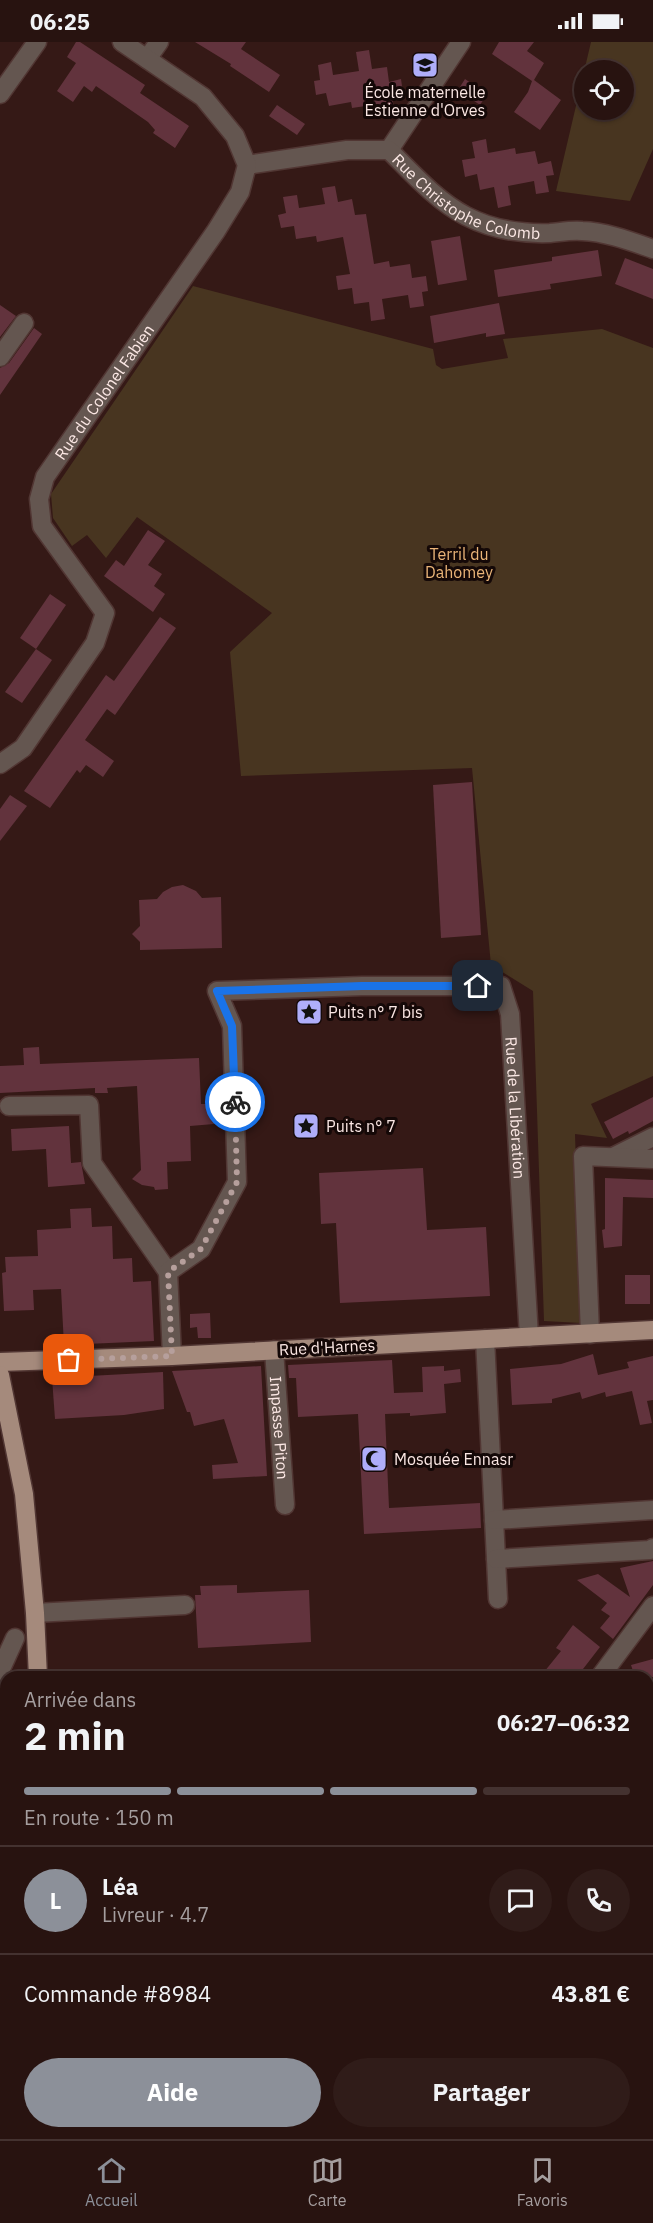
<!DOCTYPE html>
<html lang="fr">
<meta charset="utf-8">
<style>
body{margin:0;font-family:"IBM Plex Sans",sans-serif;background:#301c19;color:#f1f3f6;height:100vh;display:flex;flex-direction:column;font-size:22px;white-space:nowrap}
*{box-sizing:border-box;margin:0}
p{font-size:20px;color:#a59e9f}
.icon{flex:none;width:33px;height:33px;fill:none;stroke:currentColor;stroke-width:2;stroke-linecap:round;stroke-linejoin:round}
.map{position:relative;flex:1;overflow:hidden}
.panel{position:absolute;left:0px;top:1629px;width:654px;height:468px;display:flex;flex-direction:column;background:#281310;border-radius:18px 18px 0 0;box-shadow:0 2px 4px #0004,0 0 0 2px #443230}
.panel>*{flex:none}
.buttons{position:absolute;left:574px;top:18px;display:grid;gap:12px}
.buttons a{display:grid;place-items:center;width:60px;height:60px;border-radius:50%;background:#281310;box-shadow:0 2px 4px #0004,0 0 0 2px #443230;font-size:30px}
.pin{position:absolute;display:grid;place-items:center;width:51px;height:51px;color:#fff;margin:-26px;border-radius:12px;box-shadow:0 3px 9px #0006}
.courier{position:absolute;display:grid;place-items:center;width:60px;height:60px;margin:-30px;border:4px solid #1a73e8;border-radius:50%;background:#fff;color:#222;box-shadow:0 2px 8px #0007}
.overview em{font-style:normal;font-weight:700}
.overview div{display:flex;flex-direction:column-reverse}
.overview{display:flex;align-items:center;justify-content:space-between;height:102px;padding:0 24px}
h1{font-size:39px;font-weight:700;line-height:45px}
.bar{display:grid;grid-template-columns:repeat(4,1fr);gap:9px 6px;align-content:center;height:72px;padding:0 24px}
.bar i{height:8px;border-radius:4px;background:#443230}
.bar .current{background:#8c9099}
.bar p{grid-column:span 4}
.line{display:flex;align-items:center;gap:15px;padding:0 24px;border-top:2px solid #443230}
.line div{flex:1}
.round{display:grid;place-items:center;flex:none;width:63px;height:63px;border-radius:32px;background:#301c19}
.action{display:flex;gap:12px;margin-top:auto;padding:12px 24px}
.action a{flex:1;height:69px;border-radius:36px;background:#8c9099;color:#fff;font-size:24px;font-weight:700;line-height:69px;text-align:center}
.action a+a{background:#301c19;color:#f1f3f6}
.status{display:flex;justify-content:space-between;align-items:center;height:42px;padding:0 30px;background:#281310;direction:ltr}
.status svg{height:16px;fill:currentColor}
.tabs{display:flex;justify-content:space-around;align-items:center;height:84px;border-top:2px solid #443230;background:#281310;font-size:16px;color:#a59e9f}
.tabs a{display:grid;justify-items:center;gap:3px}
.tabs .current{color:#8c9099}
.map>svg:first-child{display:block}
.green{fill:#483520;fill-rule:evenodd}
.building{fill:#62333d}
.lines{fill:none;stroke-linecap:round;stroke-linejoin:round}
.minor-casing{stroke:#513633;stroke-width:21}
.major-casing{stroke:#513633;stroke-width:21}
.minor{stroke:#645650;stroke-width:18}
.major{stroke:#a58a7c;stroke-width:18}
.done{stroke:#b69f9c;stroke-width:6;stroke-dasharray:0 10.8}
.route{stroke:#1a73e8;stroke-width:8}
.labels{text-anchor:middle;stroke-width:6;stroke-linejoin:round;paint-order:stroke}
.poi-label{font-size:16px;fill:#fbe7e4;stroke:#140807;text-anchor:start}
.street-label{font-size:16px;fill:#fbe7e4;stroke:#140807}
.park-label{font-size:16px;fill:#eab478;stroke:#140807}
</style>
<div class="status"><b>06:25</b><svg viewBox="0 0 49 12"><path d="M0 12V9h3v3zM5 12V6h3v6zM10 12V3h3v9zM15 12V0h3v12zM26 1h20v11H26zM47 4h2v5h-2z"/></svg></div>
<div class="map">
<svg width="653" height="2097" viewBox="0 0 653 2097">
<rect width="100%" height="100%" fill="#351916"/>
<g class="green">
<path d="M 591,0 L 653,0 L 653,107 L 630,159 L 556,149 ZM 624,28 L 624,68 L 585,68 L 585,28 Z"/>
<polygon points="193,244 433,307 436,323 442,327 508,316 503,297 602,287 653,306 653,1034 591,1062 607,1096 575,1092 581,1281 544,1279 533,949 491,923 472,726 241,734 230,610 272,571 137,475 106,516 87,493 72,504 53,476 51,452"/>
<polygon points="5,1966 6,2051 0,2056 0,1983"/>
</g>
<g class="building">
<polygon points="76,0 80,0 145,43 140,51 189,84 175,106 153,91 155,88 148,80 96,44 92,50 84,44 73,60 57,49 76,21 67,15"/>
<polygon points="195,0 246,0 241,7 280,33 269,50 230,24 231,22"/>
<polygon points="499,0 534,0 527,9 544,21 534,38 561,58 540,88 514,70 528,50 532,39 492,12"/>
<polygon points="369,8 372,27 387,25 389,40 401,37 403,51 392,54 395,72 381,75 379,62 352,66 351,60 329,64 326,51 316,53 314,39 320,38 318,23 331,20 333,33 359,29 356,10"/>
<polygon points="465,37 487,52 480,63 458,48"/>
<polygon points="277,63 305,82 297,93 269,74"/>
<polygon points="486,97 488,111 515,106 516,112 535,109 538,122 551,119 554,133 546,134 549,150 536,152 534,139 508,144 511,163 498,166 494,145 480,148 477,132 465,135 462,118 475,116 472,100"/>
<polygon points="335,144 338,160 352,157 355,173 366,172 374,222 389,219 390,225 410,222 412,236 426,234 428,249 422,250 424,264 410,266 408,253 382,257 385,277 371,279 369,260 354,262 352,246 338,248 336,234 350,232 343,195 317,200 316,194 296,197 294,184 281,186 278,173 286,171 283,155 297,153 299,166 325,162 322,146"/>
<polygon points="460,194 467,238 438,243 431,199"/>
<polygon points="598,208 602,234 550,242 551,247 498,255 494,228 552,219 552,215"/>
<polygon points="625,216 653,227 653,257 615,242"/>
<polygon points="499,261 505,292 486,295 486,291 434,301 430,274"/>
<polygon points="0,263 16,274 0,295"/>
<polygon points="34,286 42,292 0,353 0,326 9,321"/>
<polygon points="148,488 165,499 148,523 162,532 154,544 165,552 153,570 104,534 116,518 124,524"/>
<polygon points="50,552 66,563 36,607 20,596"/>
<polygon points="160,575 176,586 115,673 107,667 85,698 114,719 103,735 86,723 80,731 77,728 50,766 24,749 106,633 114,639"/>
<polygon points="36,607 52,618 22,661 5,650"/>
<polygon points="472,740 481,893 441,896 433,743"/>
<polygon points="10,753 27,764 0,799 0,767"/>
<polygon points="183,843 196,849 202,856 221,855 222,906 140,908 140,900 132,892 140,884 139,858 157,857 163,850 172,845"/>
<polygon points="39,1005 40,1022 199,1016 201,1062 213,1062 214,1082 190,1084 191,1119 167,1120 168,1147 155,1148 154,1145 142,1143 132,1137 141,1128 137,1044 107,1046 108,1051 95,1051 95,1046 0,1051 0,1024 24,1023 23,1006"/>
<polygon points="653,1055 653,1079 629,1092 628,1089 613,1097 604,1080"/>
<polygon points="69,1084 71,1121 81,1120 85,1142 48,1145 46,1107 12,1109 11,1087"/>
<polygon points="423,1126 427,1188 486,1185 490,1254 340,1261 336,1181 321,1182 319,1131"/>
<polygon points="605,1136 653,1138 653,1156 623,1155 622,1204 604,1206 602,1188 605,1187"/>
<polygon points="91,1166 92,1185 112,1184 113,1217 132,1216 133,1240 151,1239 154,1299 64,1303 61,1247 33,1248 34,1268 4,1269 2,1231 6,1230 5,1215 38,1214 37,1188 71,1186 70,1167"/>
<rect x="625" y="1233" width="25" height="29"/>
<polygon points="210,1271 211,1296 198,1296 197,1285 190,1286 190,1272"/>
<polygon points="593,1312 598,1333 629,1326 627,1320 653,1314 653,1358 647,1359 652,1381 640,1383 632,1349 606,1355 605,1350 582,1357 580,1350 552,1357 552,1361 512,1363 510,1327 561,1322"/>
<polygon points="392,1318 394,1351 423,1350 422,1325 444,1324 444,1329 460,1327 461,1340 444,1342 446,1371 410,1374 410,1371 385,1372 389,1466 480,1461 481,1486 364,1492 358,1372 298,1375 296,1336 289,1336 288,1323"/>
<polygon points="261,1324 267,1434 213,1437 212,1423 238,1421 224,1377 194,1384 190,1370 187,1370 172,1329"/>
<polygon points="163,1330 164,1367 124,1373 55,1377 52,1336"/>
<polygon points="653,1519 653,1543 613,1597 600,1586 610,1574 601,1568 607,1561 577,1538 598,1532 630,1555 620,1526"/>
<polygon points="237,1543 237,1551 309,1548 311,1600 198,1606 195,1553 201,1553 200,1544"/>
<polygon points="573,1583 600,1605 583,1627 589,1632 589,1635 540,1635 561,1609 556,1606"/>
<polygon points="653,1617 653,1635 635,1635 631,1623"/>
</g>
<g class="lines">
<defs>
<g id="minor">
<polyline points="147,17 159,0"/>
<polyline points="0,52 37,0"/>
<polyline points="389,108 461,0"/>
<path id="s1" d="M 247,123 L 347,108 L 389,108 C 412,131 437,159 466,174 C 491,187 522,192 550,191 C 561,190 572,188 582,189 C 606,190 630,199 653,207"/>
<polyline points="0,315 24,281"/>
<path id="s2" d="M 0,722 L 23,706 L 95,601 L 105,571 L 42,484 L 39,457 L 45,435 L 216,189 L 240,150 L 247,123 L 235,94 L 203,55 L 122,0"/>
<polyline points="9,1064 89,1063 92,1121 168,1230"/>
<polyline points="615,1114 653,1095"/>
<polyline points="590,1292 583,1114 653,1117"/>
<polyline points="485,1297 498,1557"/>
<path id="s3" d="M 274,1308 L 285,1463"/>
<path id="s4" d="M 172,1314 L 168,1230 L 201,1207 L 237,1140 L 232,984 L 217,949 L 362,944 L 501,944 L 510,972 L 529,1295"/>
<polyline points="494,1478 653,1468"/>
<polyline points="496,1517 650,1508 653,1506"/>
<polyline points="35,1571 185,1563"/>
<polyline points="0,1629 15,1596"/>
<polyline points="600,1635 653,1564"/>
<polyline points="648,1782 653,1781"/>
<polyline points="648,2072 653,2071"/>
<polyline points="346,2097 349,2091"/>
<polyline points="573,2097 590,2091"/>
</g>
<g id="major">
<polyline points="0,1320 172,1314 653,1288"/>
<polyline points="0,1333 24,1452 35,1571 38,1635"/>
<polyline points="0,1906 6,1879"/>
</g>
</defs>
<use href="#minor" class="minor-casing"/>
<use href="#major" class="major-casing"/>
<use href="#minor" class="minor"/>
<use href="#major" class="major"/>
</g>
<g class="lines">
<polyline class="done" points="69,1318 172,1314 168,1230 201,1207 237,1140 235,1060"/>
<polyline class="route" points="235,1060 232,984 217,949 362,944 478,944"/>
</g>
<defs>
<symbol id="school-square" viewBox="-11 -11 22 22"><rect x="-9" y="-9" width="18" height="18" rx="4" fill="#afaefa" stroke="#140807"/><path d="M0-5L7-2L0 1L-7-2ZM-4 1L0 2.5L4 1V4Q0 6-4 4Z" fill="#111"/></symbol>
<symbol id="sight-square" viewBox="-11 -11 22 22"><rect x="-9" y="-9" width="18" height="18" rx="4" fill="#afaefa" stroke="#140807"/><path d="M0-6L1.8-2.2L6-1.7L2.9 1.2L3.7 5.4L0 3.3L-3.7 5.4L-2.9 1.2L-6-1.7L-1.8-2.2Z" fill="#111"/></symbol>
<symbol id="mosque-square" viewBox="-11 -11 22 22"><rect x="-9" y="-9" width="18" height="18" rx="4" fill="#afaefa" stroke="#140807"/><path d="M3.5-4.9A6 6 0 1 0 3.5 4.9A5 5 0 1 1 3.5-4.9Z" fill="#111"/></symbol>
</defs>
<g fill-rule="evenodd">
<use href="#school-square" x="410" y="8" width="30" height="30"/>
<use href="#sight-square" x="294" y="955" width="30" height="30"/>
<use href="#sight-square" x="291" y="1069" width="30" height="30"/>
<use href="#mosque-square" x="359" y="1402" width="30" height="30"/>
</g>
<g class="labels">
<g class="poi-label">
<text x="425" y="56" text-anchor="middle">École maternelle<tspan x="425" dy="18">Estienne d'Orves</tspan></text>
<text x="328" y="976">Puits n° 7 bis</text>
<text x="326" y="1090">Puits n° 7</text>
<text x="394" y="1423">Mosquée Ennasr</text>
</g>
<g class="street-label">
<text dy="6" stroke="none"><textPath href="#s1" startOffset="237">Rue Christophe Colomb</textPath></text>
<text dy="6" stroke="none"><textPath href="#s2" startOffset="448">Rue du Colonel Fabien</textPath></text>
<text dy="6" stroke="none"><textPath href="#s4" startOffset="802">Rue de la Libération</textPath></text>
<text transform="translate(327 1305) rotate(-3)" y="6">Rue d'Harnes</text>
<text dy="6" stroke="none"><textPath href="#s3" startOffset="78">Impasse Piton</textPath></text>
</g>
<g class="park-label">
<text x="459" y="518">Terril du<tspan x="459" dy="18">Dahomey</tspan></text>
</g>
</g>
</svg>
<div class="buttons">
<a><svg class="icon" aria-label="locate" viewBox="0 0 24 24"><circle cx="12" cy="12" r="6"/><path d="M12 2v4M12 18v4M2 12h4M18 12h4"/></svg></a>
</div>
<div class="pin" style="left:69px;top:1318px;background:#ea580c"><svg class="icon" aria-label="bag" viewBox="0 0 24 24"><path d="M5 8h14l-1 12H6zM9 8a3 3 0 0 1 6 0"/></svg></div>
<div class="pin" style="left:478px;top:944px;background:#1f2937"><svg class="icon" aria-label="home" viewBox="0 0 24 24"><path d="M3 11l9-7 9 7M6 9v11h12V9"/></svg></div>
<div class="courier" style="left:235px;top:1060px"><svg class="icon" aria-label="bike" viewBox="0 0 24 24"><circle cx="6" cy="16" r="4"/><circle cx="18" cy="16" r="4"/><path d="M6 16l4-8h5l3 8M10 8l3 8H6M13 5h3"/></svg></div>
<section class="panel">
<div class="overview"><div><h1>2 min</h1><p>Arrivée dans</p></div><em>06:27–06:32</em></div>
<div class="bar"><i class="current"></i><i class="current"></i><i class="current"></i><i></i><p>En route · 150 m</p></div>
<div class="line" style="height:108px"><b class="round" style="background:#8c9099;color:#fff">L</b><div><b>Léa</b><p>Livreur · 4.7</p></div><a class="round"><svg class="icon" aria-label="chat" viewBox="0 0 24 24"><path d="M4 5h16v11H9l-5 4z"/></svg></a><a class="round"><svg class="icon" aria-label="phone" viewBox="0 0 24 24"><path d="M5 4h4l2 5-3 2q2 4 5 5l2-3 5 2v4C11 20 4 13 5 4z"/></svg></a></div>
<div class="line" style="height:78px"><div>Commande #8984</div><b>43.81 €</b></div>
<div class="action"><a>Aide</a><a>Partager</a></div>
</section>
</div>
<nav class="tabs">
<a class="current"><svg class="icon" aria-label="home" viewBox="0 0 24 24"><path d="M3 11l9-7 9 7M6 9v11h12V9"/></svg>Accueil</a>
<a><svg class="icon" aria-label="map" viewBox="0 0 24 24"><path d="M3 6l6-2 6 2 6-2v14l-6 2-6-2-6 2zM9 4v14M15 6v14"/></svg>Carte</a>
<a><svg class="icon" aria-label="saved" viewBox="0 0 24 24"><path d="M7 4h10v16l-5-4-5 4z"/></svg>Favoris</a>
</nav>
